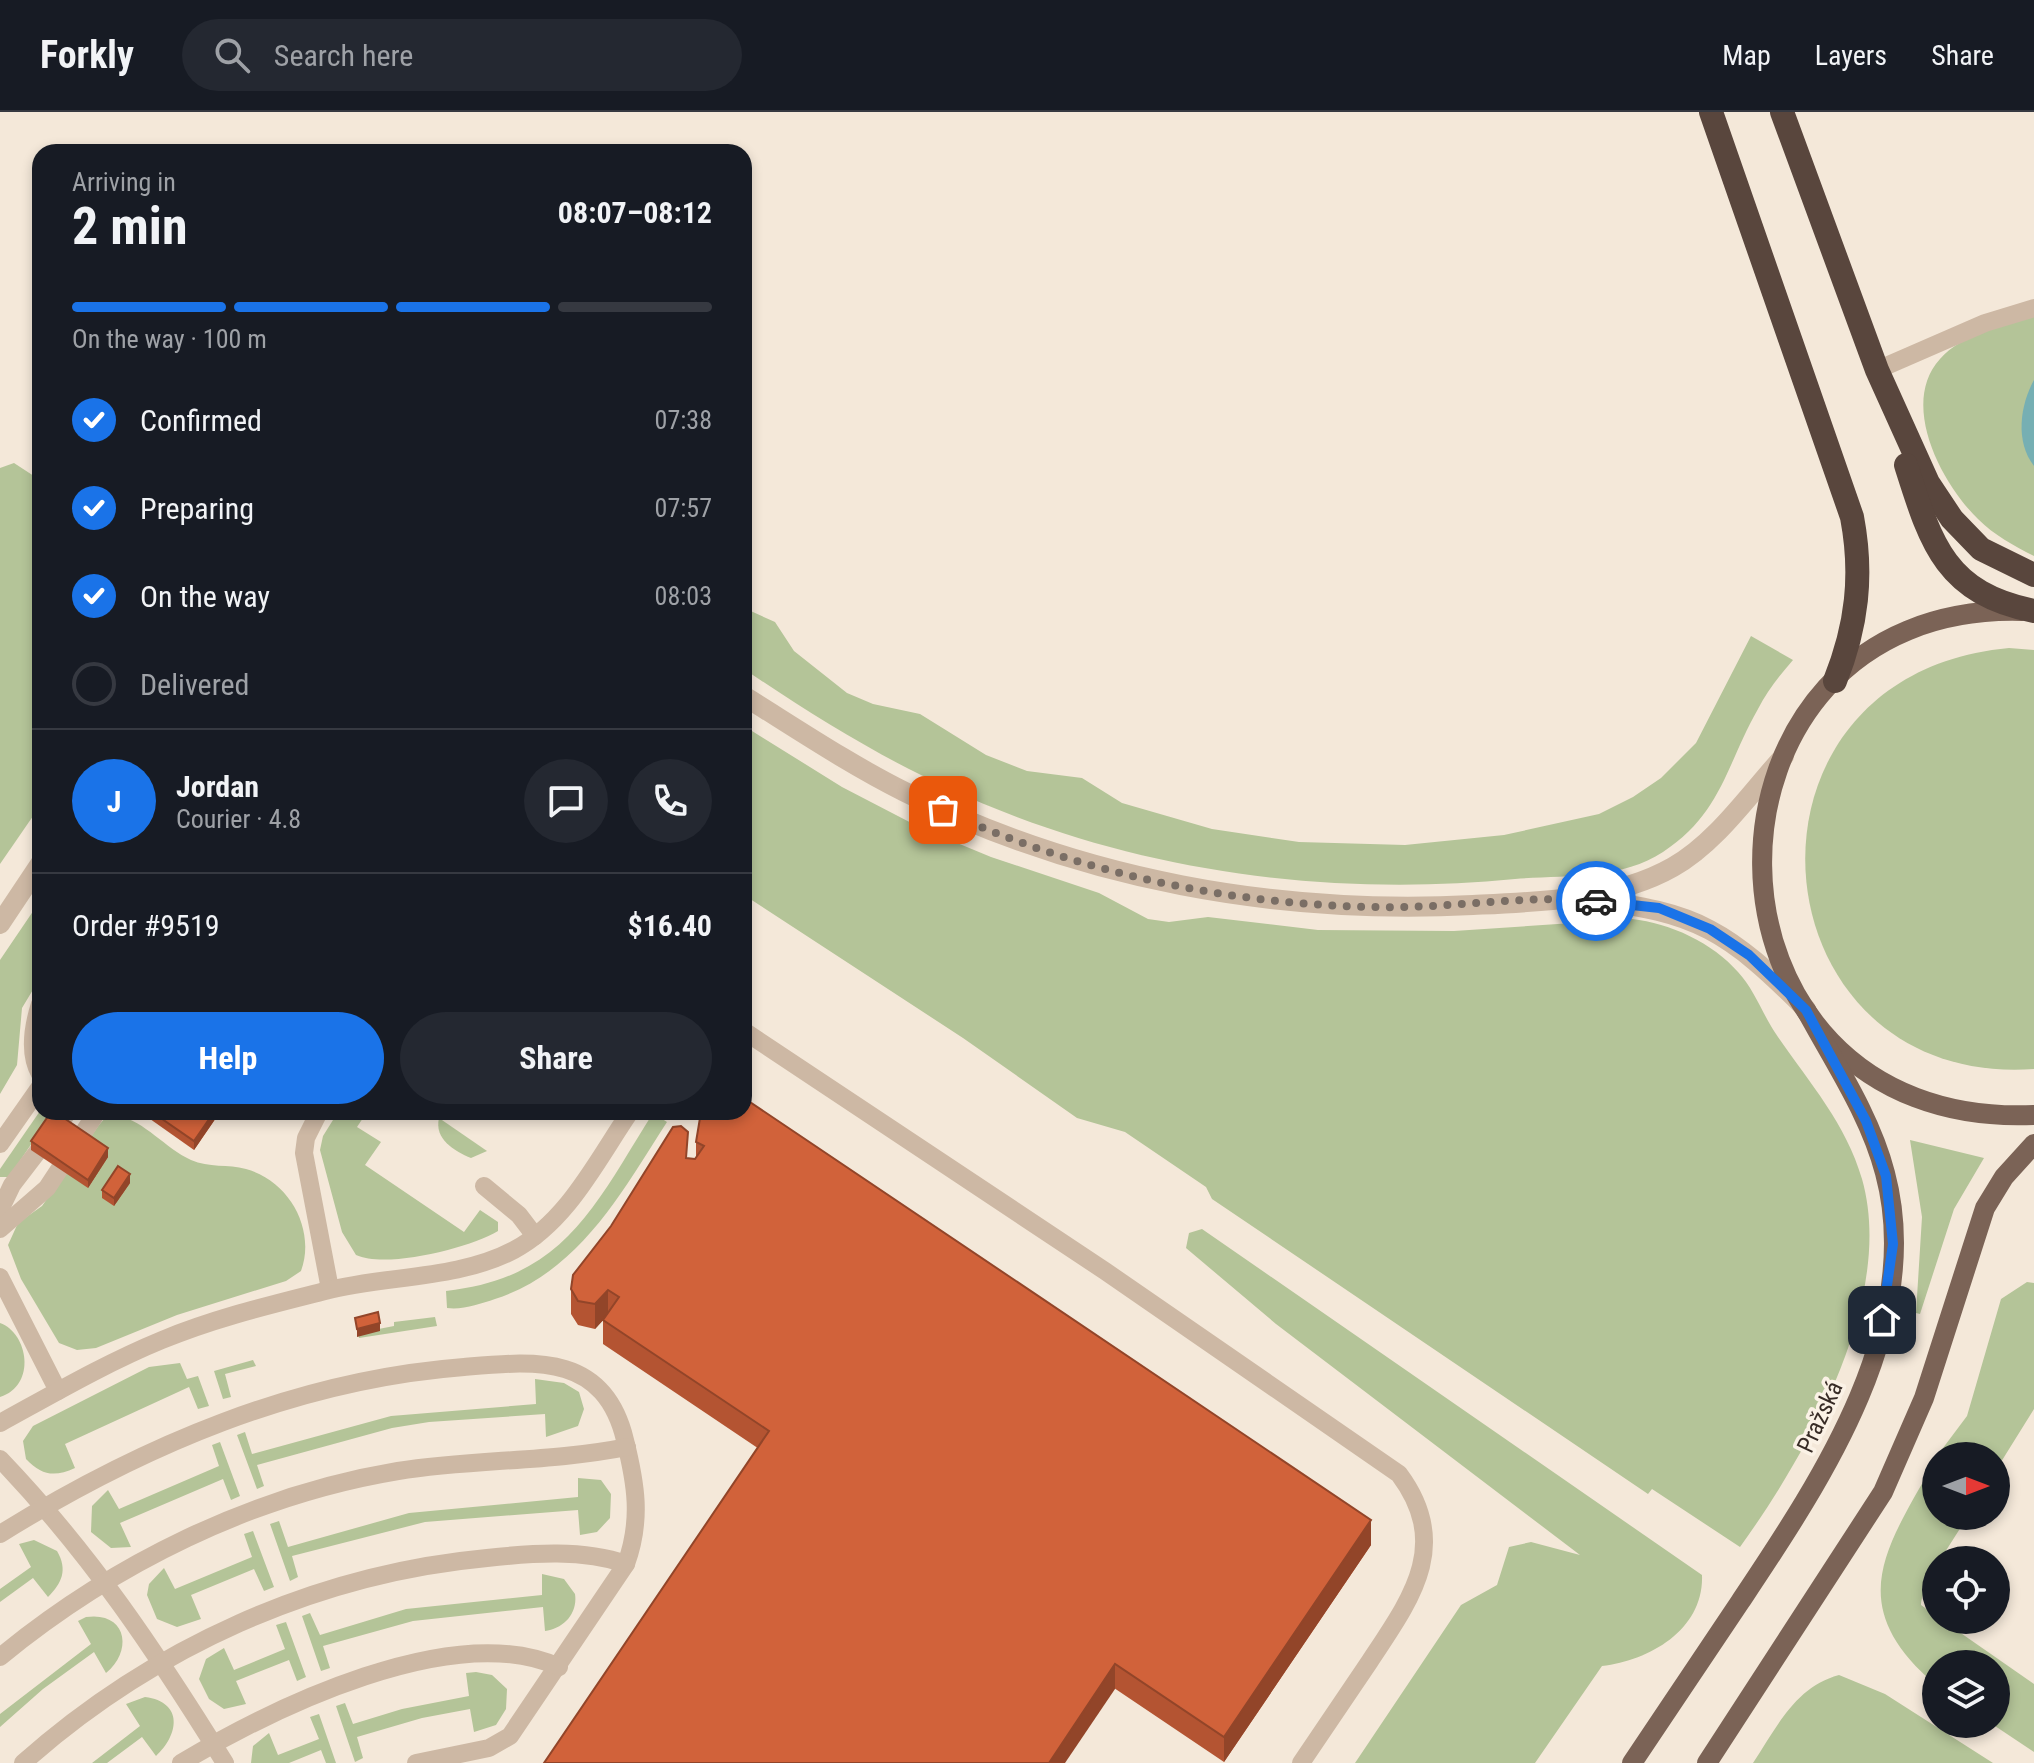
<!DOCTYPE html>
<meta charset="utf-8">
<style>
body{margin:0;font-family:"Roboto Condensed",sans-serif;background:#242831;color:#f1f3f6;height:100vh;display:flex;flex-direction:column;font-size:30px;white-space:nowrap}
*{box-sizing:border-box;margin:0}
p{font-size:26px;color:#9ea1a6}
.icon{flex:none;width:44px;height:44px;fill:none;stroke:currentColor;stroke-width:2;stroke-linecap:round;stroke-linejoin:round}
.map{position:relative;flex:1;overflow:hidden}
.drawer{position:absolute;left:32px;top:32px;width:720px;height:976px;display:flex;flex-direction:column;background:#171b24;border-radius:24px;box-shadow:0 4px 12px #0003}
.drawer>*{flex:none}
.needle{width:52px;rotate:90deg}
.buttons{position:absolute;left:1922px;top:1330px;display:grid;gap:16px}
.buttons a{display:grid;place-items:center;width:88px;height:88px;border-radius:50%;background:#171b24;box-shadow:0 4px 12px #0003;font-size:40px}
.pin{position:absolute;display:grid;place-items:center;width:68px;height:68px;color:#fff;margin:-34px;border-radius:16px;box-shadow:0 4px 12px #0006}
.courier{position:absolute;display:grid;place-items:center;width:80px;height:80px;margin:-40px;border:6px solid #1a73e8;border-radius:50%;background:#fff;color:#222;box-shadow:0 2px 10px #0007}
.head em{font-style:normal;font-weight:700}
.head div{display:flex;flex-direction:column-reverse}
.head{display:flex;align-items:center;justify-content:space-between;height:136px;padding:0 40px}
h1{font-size:52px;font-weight:700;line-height:60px}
.bar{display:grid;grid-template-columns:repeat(4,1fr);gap:12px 8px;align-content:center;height:96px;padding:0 40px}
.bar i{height:10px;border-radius:6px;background:#363941}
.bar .current{background:#1a73e8}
.bar p{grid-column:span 4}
.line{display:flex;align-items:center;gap:20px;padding:0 40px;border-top:2px solid #363941}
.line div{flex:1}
.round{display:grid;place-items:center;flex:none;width:84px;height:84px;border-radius:42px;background:#242831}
ol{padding:0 40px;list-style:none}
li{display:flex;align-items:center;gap:24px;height:88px}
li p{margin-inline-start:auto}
li .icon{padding:8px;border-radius:50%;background:#1a73e8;color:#fff;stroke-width:4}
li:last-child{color:#9ea1a6}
li i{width:44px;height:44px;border:4px solid #363941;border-radius:50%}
.primary-button{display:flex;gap:16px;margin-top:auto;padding:16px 40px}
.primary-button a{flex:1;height:92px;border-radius:48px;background:#1a73e8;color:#fff;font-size:32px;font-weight:700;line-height:92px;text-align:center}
.primary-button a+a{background:#242831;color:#f1f3f6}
header{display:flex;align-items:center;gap:48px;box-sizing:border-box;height:112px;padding:0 40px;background:#171b24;border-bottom:2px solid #363941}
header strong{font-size:38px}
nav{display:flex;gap:44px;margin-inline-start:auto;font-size:28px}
.search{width:560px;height:72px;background:#242831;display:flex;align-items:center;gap:20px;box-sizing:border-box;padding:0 28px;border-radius:44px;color:#9ea1a6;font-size:30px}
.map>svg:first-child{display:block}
.green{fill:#b4c498}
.water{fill:#76afb3}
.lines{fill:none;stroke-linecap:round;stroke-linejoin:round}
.service{stroke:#cdb8a4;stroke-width:18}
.minor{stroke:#cdb8a4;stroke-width:20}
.primary{stroke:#7b6356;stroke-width:20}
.motorway{stroke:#59463d;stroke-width:24}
.wall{fill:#b45432}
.shaded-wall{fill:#924529}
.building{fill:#d1623a;stroke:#924529;stroke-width:2}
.done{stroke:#7a6e65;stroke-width:8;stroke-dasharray:0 14.4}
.route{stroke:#1a73e8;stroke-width:10}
.labels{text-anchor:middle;stroke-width:7;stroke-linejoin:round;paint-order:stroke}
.street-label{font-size:24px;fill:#382c26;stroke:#fbf2e6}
</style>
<header>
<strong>Forkly</strong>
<div class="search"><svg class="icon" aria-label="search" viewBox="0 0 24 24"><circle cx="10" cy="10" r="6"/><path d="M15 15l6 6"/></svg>Search here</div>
<nav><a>Map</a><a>Layers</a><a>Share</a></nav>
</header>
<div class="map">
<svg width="2034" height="1651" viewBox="0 0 2034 1651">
<rect width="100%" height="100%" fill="#f4e8d9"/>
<g class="green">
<path d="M 2034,203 L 2034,444 C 2014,434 1994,423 1978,407 C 1942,372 1899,292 1940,247 C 1962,222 2003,213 2034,203 Z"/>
<polygon points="14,351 40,368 40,694 0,752 0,356"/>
<path d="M 744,496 L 775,510 L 794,539 L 847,581 L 873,592 L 920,602 L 986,643 L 1027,659 L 1082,666 L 1122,691 L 1212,717 L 1299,730 L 1405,733 L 1504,723 L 1599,702 L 1633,685 L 1661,666 L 1696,631 L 1751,524 L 1793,548 C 1780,563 1767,579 1758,597 C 1726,653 1722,701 1663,740 C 1621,768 1563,763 1515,767 C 1323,786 1123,758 948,676 C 876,643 809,601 744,557 Z"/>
<path d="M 2009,536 L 2034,538 L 2034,957 C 1753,977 1715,563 2009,536 Z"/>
<path d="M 744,614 L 842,675 L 921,716 L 991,745 L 1099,781 L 1148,807 L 1169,810 L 1208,805 L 1318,818 L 1454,819 L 1632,807 C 1670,811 1713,831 1738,860 C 1754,877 1763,903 1776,922 C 1808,969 1846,1011 1862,1067 C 1896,1186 1807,1342 1740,1435 L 1652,1377 L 1648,1382 L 1212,1087 L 1206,1075 L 1125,1020 L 1077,1006 L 963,926 L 744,783 Z"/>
<polygon points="40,789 40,866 22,896 17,953 0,982 0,848"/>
<polygon points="40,999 53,1000 9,1065 0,1065 0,1057"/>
<path d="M 338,1000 L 367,1000 L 357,1015 L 381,1030 L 365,1053 L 464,1120 L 480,1098 L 498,1110 L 498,1119 C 470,1136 386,1157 356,1143 L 342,1120 L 320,1038 L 323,1024 Z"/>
<path d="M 653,1001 L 667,1010 C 622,1080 579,1160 495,1187 C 480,1192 463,1198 447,1196 L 446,1179 C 565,1166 595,1093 653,1001 Z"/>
<path d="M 117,1003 C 146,1010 165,1036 191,1048 C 209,1056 228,1052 246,1057 C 290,1069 316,1118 301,1159 L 286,1169 L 177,1203 L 96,1236 L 77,1238 L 59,1231 L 21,1167 L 8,1133 L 18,1111 L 42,1094 L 99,1013 L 105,1006 Z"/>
<path d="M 439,1006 L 487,1039 L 471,1046 C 454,1039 434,1027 439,1006 Z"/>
<polygon points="1910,1028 1984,1046 1954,1097 1920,1202 1916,1201 1922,1105"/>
<path d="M 1202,1117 L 1702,1463 C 1704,1517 1651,1548 1602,1554 L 1535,1651 L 1355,1651 L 1461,1493 L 1497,1473 L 1509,1435 L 1531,1430 L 1580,1443 L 1276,1212 L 1186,1136 L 1189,1121 Z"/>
<polygon points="2027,1170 2034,1171 2034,1297 1996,1358 1996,1344 1937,1344 1967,1304 2001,1187"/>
<polygon points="435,1205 437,1214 359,1226 358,1221 394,1214 394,1210"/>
<path d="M 0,1211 C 28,1221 37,1273 0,1285 Z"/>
<polygon points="253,1248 256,1254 225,1262 231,1285 223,1287 214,1259"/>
<path d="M 180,1251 L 187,1267 L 198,1264 L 209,1294 L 198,1297 L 189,1275 L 65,1332 L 75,1356 C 55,1365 42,1364 26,1347 L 23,1329 L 33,1314 L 149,1255 Z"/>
<polygon points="535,1267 564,1271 579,1280 584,1297 578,1314 546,1325 545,1302 429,1310 392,1316 257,1353 264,1374 257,1377 237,1323 245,1320 252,1342 391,1304 536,1292"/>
<polygon points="220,1330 240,1384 231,1388 223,1367 120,1411 131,1435 111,1436 91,1420 92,1394 108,1378 119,1397 219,1354 212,1333"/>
<path d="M 1936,1347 L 1936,1404 L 1968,1404 L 1940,1448 L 1936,1448 C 1936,1464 1922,1476 1921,1493 L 1936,1504 L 1936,1508 L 1942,1508 L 2034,1572 L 2034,1640 L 1992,1612 L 1996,1612 L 1996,1552 L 1936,1552 L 1936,1573 C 1841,1492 1887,1435 1936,1347 Z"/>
<polygon points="578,1366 601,1368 611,1382 610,1406 597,1420 580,1423 578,1398 425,1410 292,1444 298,1465 290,1469 270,1412 279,1409 288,1435 409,1401 578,1385"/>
<polygon points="253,1419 274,1475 264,1479 254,1457 191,1483 201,1507 177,1515 157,1507 147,1483 149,1472 164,1456 175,1477 252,1445 244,1422"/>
<path d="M 34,1428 L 57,1439 C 68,1458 62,1471 48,1485 L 33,1466 L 0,1490 L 0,1477 L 31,1455 L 19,1432 Z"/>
<path d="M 542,1462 L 564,1467 L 575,1482 C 578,1502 563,1517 545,1519 L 543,1495 L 413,1509 L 323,1534 L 330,1556 L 321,1559 L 302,1504 L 310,1501 L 320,1523 L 406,1497 L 542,1483 Z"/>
<path d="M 86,1505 C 126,1499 134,1538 106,1561 L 94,1540 L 43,1577 L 0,1615 L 0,1602 L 91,1532 L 78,1509 Z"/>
<polygon points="286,1510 306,1565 297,1569 289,1548 236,1569 246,1592 224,1597 209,1587 199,1567 206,1547 224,1536 234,1558 285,1537 276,1513"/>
<polygon points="476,1560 492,1563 507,1577 506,1597 496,1613 474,1620 470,1597 422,1606 357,1625 363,1646 355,1650 336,1594 345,1591 353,1612 402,1597 469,1584 466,1561"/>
<path d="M 1839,1563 L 1885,1582 L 1993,1651 L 1753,1651 C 1777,1615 1795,1575 1839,1563 Z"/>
<path d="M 145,1585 C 184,1590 179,1623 156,1644 L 142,1625 L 107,1651 L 92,1651 L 140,1614 L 126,1592 Z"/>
<polygon points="319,1602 336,1651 326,1651 321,1638 289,1651 251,1651 253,1634 269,1621 278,1643 319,1627 310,1605"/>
</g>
<path class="water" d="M 2034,268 L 2034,354 C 2015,330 2020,293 2034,268 Z"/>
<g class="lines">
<g class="service">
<polyline points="1877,258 1985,211 2034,196"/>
<path d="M 40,892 C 33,914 28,941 40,962"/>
<path d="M 744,919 L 1105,1159 L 1399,1362 C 1452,1433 1411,1487 1370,1549 C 1347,1583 1324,1617 1301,1651"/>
<polyline points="319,1000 306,1026 304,1041 330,1177"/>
<polyline points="0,1032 40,975"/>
<polyline points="484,1074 519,1103 535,1124"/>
<polyline points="0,1098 12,1073 68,1000"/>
<polyline points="0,1117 47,1076 97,1000"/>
<polyline points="0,1165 58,1279"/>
<path d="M 0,1311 C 53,1282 106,1251 162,1228 C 215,1206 270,1193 325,1179 C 386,1163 457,1168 514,1138 C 568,1109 597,1048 630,1000"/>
<path d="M 0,1347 C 91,1442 156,1540 225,1651"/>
<path d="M 0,1422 C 142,1334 296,1268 464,1255 C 535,1249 604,1241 625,1328 C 636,1372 642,1408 626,1452 L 510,1624 L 489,1636 L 416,1651"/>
<path d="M 0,1545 C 113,1452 253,1383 398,1359 C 474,1347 552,1350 627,1335"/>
<path d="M 23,1651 C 152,1536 315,1462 487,1446 C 532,1441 583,1437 626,1452"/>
<path d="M 181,1651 C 273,1596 453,1507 559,1555"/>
</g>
<g class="minor">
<path d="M 744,584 C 797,617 849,652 905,680 C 1081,768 1277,803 1473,793 C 1538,790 1615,788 1673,755 C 1717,730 1750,681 1784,644"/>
<path d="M 1588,788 C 1698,799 1729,820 1806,897"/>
<polyline points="0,812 40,752"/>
</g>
<g class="primary">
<path d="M 2022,499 C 1674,489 1673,1019 2034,1003"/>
<path d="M 1632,1651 C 1668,1597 1704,1544 1740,1490 C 1820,1370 1926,1214 1885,1061 C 1870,1003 1834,950 1806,898"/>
<polyline points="1707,1651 1883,1380 1924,1286 1985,1096 2004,1065 2034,1032"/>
</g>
<g class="motorway">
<path d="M 1711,0 L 1852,405 C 1863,463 1857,514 1835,569"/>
<polyline points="1782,0 1877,258 1928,371 1952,407 1981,437 2034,463"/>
<path d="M 1906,353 C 1931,432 1945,481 2034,499"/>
</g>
</g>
<g class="wall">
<polygon points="143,1000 220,1000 194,1038 143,1002"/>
<polygon points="31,1029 108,1045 88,1076 31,1038"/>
<polygon points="696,1030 1371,1433 1224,1650 603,1232 603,1208 595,1217 578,1213 571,1202 571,1177 688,1046 695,1047 696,1045"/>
<polygon points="130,1071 114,1094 102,1086 102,1078"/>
</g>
<g class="shaded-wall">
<polygon points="214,1000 220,1000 194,1038 194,1029"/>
<polygon points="108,1036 108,1045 88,1076 88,1068"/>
<polygon points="130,1062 130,1071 114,1094 114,1086"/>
<polygon points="608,1178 608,1203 595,1217 595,1192"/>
<polygon points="380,1211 380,1219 357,1225 357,1217"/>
<polygon points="1371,1408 1371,1433 1224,1650 1224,1625"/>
<polygon points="1115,1552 1115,1577 1065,1651 1049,1651"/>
</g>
<g class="building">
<polygon points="744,986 1371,1408 1224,1625 1115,1552 1049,1651 544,1651 769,1319 603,1208 619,1185 608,1178 595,1192 578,1189 571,1177 573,1163 611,1114 673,1015 681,1014 688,1020 686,1046 695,1047 704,1034 696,1030 701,1000 744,1000"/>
<polygon points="51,1000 55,1000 108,1036 88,1068 31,1029"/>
<polygon points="152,1000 214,1000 194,1029"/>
<polygon points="118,1054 130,1062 114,1086 102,1078"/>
<polygon points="378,1200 380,1211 357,1217 355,1206"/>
</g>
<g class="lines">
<path class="done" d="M 943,698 C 1077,761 1230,793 1378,795 C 1451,797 1525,782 1596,789"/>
<polyline class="route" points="1596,789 1659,796 1710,817 1749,843 1806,898 1866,1009 1886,1064 1893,1132 1882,1208"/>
</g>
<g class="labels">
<g class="street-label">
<text transform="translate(1820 1305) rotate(-65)" y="8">Pražská</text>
</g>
</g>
</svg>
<div class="buttons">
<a><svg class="needle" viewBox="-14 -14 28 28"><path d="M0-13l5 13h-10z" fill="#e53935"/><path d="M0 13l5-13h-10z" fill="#9ea1a6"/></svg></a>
<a><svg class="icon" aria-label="locate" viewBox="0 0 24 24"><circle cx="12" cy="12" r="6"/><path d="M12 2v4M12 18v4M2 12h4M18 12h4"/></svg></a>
<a><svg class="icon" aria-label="layers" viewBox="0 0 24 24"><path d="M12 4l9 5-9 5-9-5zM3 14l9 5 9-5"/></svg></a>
</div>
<div class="pin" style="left:943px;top:698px;background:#ea580c"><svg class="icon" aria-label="bag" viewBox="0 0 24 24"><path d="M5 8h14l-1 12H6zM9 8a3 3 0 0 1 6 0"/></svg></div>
<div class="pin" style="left:1882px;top:1208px;background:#1f2937"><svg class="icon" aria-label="home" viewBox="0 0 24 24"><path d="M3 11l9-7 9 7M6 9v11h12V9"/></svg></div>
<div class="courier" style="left:1596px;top:789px"><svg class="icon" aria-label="car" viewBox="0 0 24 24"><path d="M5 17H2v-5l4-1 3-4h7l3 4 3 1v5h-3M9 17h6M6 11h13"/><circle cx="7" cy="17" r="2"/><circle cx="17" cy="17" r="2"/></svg></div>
<section class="drawer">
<div class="head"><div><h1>2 min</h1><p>Arriving in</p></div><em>08:07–08:12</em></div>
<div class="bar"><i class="current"></i><i class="current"></i><i class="current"></i><i></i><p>On the way · 100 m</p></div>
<ol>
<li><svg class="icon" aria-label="check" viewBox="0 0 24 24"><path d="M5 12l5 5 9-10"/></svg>Confirmed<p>07:38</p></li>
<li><svg class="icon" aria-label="check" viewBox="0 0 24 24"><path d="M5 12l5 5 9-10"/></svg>Preparing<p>07:57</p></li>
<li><svg class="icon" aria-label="check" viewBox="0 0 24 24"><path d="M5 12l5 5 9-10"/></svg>On the way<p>08:03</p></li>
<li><i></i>Delivered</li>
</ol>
<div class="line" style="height:144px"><b class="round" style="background:#1a73e8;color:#fff">J</b><div><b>Jordan</b><p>Courier · 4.8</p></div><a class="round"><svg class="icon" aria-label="chat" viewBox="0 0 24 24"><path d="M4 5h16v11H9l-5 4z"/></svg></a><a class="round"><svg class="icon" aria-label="phone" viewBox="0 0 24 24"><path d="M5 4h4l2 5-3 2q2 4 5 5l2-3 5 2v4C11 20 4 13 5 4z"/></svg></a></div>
<div class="line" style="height:104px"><div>Order #9519</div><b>$16.40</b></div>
<div class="primary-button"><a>Help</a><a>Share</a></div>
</section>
</div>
